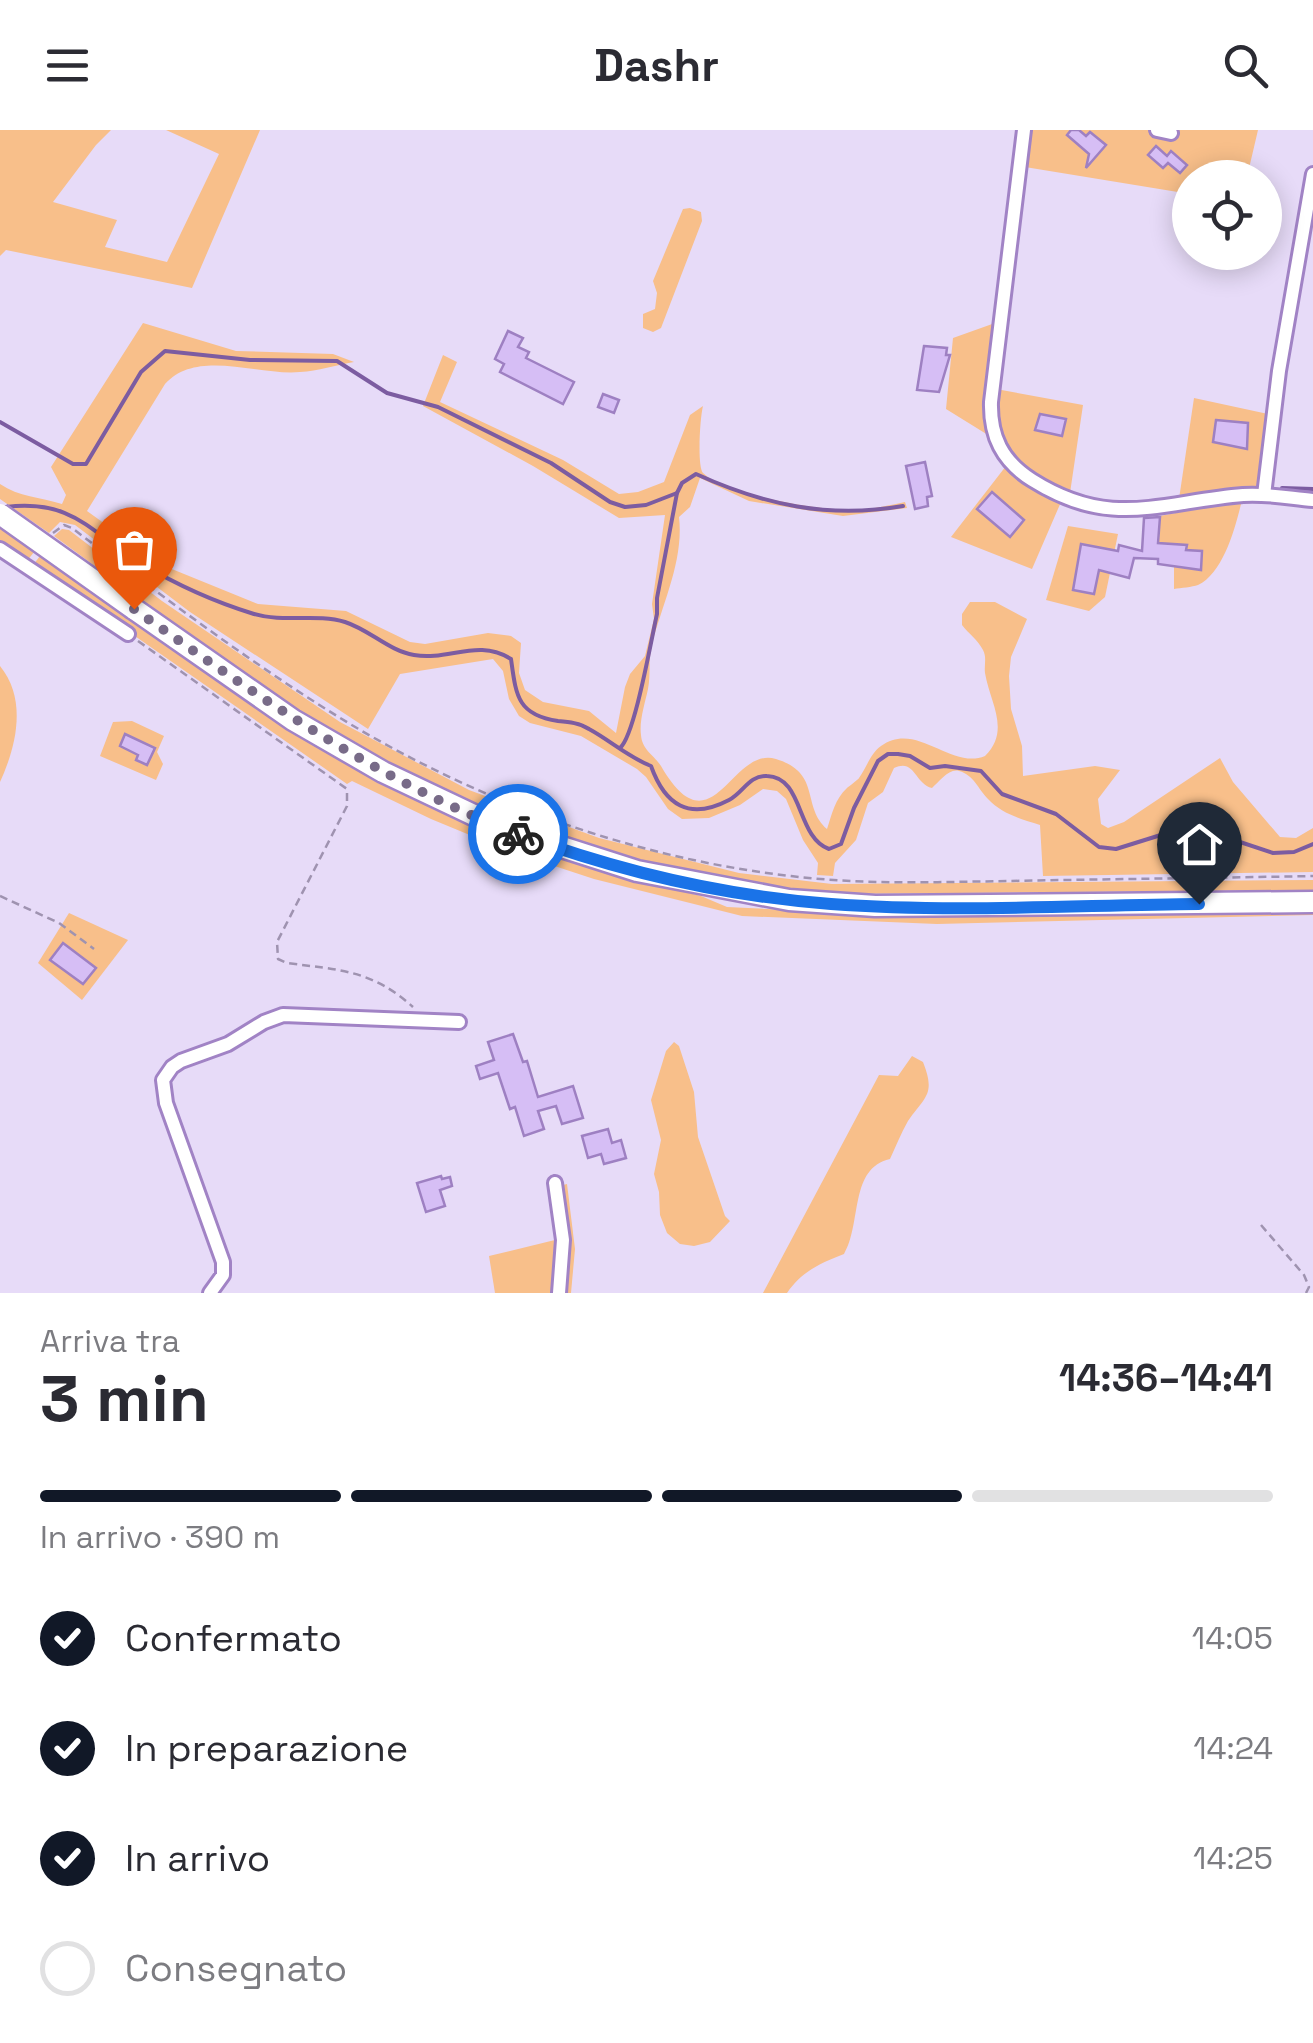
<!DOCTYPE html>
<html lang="it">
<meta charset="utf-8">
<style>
body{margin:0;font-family:"Space Grotesk",sans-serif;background:#f2f2f3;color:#2b2b33;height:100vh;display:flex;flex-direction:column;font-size:38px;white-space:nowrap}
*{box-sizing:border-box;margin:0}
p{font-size:32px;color:#7c7c81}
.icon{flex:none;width:55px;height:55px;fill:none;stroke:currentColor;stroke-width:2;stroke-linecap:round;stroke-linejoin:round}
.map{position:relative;height:1163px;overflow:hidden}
.sheet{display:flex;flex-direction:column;background:#fff;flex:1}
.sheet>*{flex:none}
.fabs{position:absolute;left:1172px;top:30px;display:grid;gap:20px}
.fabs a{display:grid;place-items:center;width:110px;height:110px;border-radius:50%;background:#fff;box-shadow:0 5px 25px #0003;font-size:50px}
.pin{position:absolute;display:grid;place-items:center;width:85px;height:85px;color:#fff;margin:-102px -42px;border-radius:50% 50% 50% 0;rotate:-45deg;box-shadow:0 0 10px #0007}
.pin .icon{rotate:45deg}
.courier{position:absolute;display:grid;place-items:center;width:100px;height:100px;margin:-50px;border:8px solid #1a73e8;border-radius:50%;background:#fff;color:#222;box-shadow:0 2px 12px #0007}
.headline em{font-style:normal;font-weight:700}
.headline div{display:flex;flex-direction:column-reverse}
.headline{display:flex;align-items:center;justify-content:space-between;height:170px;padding:0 40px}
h1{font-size:65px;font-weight:700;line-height:75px}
.bar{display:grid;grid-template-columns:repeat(4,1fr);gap:15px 10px;align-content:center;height:120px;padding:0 40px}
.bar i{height:12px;border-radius:8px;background:#e1e1e2}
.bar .selected{background:#111827}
.bar p{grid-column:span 4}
ol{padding:0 40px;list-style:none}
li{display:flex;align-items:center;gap:30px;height:110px}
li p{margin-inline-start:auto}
li .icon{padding:10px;border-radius:50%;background:#111827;color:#fff;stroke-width:4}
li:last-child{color:#7c7c81}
li i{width:55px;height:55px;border:5px solid #e1e1e2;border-radius:50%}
header{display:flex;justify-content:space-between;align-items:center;height:130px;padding:0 40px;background:#fff;font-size:45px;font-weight:700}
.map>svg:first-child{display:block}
.green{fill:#f8bf8a}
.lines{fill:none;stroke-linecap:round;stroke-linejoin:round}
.stream{stroke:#7c5ca1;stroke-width:4}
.building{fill:#d6bef5;stroke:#9e80c2;stroke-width:2.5}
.minor-casing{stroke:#a183c5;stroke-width:18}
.highway-casing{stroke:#a183c5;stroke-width:25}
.path{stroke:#9f93b0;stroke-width:2.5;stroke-dasharray:8 5;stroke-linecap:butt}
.minor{stroke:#fff;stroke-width:12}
.highway{stroke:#fff;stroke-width:20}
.highway-bridge-casing{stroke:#a183c5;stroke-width:25;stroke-linecap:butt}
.highway-bridge{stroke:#fff;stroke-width:20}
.done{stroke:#786b88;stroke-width:10;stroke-dasharray:0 18}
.route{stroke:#1a73e8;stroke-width:12}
</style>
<header><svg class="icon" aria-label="menu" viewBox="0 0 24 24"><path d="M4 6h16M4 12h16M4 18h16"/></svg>Dashr<svg class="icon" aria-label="search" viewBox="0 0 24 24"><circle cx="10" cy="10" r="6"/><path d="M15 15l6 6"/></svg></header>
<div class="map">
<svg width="1313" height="1163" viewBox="0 0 1313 1163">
<rect width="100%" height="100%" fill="#e7dbf8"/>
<g class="green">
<polygon points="0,0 111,0 96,15 53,72 117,90 105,117 167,132 219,24 166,0 260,0 192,158 6,120 0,126"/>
<polygon points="1030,0 1258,0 1247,47 1190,48 1190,64 1025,37"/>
<polygon points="690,78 701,82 702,91 661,198 653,202 643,198 643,184 655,179 657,163 653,151 683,79"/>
<path d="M 143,193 L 236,221 L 333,224 L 354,232 C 336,235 318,241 300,242 C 258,246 197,218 165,254 L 87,381 L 162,435 L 258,474 L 346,481 L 410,512 L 425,514 L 488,503 L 511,506 L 521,513 L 519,543 L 525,560 L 543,572 L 589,581 L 616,603 L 625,557 L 630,544 L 645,526 L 654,489 L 652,474 L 665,385 L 619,388 L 533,336 L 423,276 L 443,225 L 457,232 L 440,272 L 563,330 L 619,364 L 638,362 L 664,352 L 690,285 L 703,276 C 700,287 697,336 703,343 C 727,366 826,382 859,380 C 874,379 890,375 905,372 L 907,378 L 843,386 L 749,371 L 700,348 L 690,377 L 679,387 C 684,430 663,472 652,514 C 648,529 651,544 648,559 C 645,573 639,591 641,605 C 642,620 654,625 661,636 C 712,724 731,615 776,629 C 822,643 801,676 827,699 C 832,684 835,669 847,658 C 848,657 859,649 859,648 C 867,637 870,624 881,616 C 916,590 951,640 985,626 C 1011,600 990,573 985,543 C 984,534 987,528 983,520 C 978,510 968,503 962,495 L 962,484 L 970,472 L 995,472 L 1027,489 L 1011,527 L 1009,546 L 1011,579 L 1022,616 L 1023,646 L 1095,636 L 1120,640 L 1098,669 L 1101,694 L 1108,698 L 1124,692 L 1220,628 L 1233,652 L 1280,707 L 1296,708 L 1313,698 L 1313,742 L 1043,746 L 1040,695 C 1021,689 1002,684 988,669 C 978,659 974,645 959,641 C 949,638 939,652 932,658 C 914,653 915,628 894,638 L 883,662 L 868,673 L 856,710 L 835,733 L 833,746 L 817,745 L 818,733 L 803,710 L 786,669 L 777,661 L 763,659 L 740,675 L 709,688 L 682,689 L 668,679 L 646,647 L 637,639 L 581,606 L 530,593 L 519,586 L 509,569 L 503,541 L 493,529 L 400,544 L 368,599 L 190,482 L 75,395 L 60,392 L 49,403 L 0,369 L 0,354 C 19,367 40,367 62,374 L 66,365 L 51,337 Z"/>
<polygon points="995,193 987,286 988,305 946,279 953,208"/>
<path d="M 996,259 L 1083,275 L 1070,363 C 1041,351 1008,332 998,300 C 994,288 996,272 996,259 Z"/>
<polygon points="1194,268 1268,284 1260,360 1179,369"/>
<polygon points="1006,336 1032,357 1061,372 1032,439 951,407"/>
<path d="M 1242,370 C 1236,395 1224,443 1198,455 C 1192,457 1181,458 1174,459 L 1174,435 L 1201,439 L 1186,420 L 1186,415 L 1159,413 L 1160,386 Z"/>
<polygon points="1068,396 1118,404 1105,467 1089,481 1046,470"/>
<polygon points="0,398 34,422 27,431 0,414"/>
<path d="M 62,399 L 69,400 L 162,471 L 340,592 L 469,660 L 599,708 L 739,743 L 832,754 L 1313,750 L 1313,760 L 834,764 C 652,746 477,690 320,596 C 227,540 142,470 54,406 Z"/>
<polygon points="40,426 251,575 378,653 500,709 596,740 701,766 727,777 906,786 1313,782 1313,785 937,794 742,786 594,749 506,720 431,689 352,651 347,654 33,435"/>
<path d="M 0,536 C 27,569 17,615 0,652 Z"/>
<polygon points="132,591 164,606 157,622 163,634 156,650 100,626 113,592"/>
<polygon points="69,783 128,810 82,870 38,833"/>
<polygon points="674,912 679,916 694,962 698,1007 725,1086 730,1091 710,1112 694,1116 680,1114 667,1103 660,1085 659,1062 654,1044 661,1010 651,970 666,921"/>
<path d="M 912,926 L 923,932 C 936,965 925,966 908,991 C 901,1003 896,1016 890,1029 C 849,1038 862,1094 844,1124 C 821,1133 802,1141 787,1163 L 763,1163 L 879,945 L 898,946 Z"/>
<polygon points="567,1054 575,1119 571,1163 564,1163 559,1056"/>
<polygon points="559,1109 555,1163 495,1163 489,1126"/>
</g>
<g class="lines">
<g class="stream">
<polyline points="0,292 73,334 86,334 141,242 165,221 250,230 337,231 387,263 438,277 551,333 610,372 625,377 646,375 677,363"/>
<polyline points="1282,358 1313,359"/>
<path d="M 6,377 C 75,369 90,403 142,434 C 177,455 215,472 254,484 C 284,493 316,483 345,492 C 370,500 389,521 414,525 C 449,531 478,508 511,529 C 516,565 517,585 558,591 C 569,592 580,593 589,599 C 611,611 628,627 651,636 C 665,675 689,691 729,670 C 743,663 749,645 767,646 C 804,647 796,707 829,719 L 841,714 L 854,678 L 878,631 L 888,624 L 898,624 L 910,626 L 930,638 L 945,636 L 981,641 L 1002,664 L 1056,684 L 1099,717 L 1116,719 L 1180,699 L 1201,699 L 1273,723 L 1294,722 L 1313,714"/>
<path d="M 620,618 C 635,605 651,510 657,484 L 657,468 L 677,363 L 682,353 L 696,344 C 764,375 829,389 903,376"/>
</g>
</g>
<g class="building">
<polygon points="1071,0 1079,0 1086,6 1090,2 1106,15 1086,38 1089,24 1067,5"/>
<polygon points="1156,16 1167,26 1171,21 1187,35 1180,43 1168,33 1163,38 1148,25"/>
<polygon points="508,201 523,208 518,217 529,222 526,228 574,252 563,274 500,242 504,234 495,229"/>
<polygon points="924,216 947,218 946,225 950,225 939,262 917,260"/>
<polygon points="603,264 619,270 614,283 598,277"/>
<polygon points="1040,284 1066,289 1062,306 1035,300"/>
<polygon points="1216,290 1248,293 1247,319 1213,312"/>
<polygon points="925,332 932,366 927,367 928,376 915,379 906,336"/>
<polygon points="992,362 1024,390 1010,407 977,379"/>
<polygon points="1160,387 1158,413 1187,415 1186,420 1202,421 1201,440 1158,434 1158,429 1134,428 1129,448 1099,440 1094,464 1073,460 1081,414 1118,421 1119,415 1142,421 1144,388"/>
<polygon points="125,604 155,618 147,635 136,630 138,625 120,616"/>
<polygon points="63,813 96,838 83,854 50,830"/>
<polygon points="513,904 523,932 527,931 538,967 573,956 583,988 562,994 556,976 538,981 544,999 524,1006 515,977 510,979 498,943 480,949 476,936 494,930 488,912"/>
<polygon points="608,999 612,1013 621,1010 626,1028 604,1034 601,1024 588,1028 582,1006"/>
<polygon points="441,1046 442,1049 450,1047 452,1056 440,1060 445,1076 426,1082 417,1053"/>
</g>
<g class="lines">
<defs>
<g id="minor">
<path d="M 1024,0 L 991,272 C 990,306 1002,331 1032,350 C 1111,400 1160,372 1243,365 C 1266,363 1290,368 1313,370"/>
<polyline points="1157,0 1171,3"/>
<polyline points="1264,365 1279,241 1313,44"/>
<polyline points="0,419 128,504"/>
<polyline points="555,1053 563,1110 559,1163"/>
<polyline points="210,1163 223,1145 223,1132 166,973 163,950 172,937 181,931 228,914 264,892 283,885 459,892"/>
</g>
<polyline id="highway" points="134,479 293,590 383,642 499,697 637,741 789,770 875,776 1313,772"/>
</defs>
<use href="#minor" class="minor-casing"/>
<use href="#highway" class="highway-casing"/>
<g class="path">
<path d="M 53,403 L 64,395 L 72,398 C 158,463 245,529 337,586 C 473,670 632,728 791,746 C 863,755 937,752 1010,751 C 1111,749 1212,748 1313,746"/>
<path d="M 138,511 L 347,659 L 347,676 L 277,812 L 278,829 L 287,833 C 340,840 372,840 413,877"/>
<polyline points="0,766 59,793 94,819"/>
<polyline points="1261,1095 1304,1145 1309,1157 1306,1163"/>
</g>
<use href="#minor" class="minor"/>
<use href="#highway" class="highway"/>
<defs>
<polyline id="highway-bridge" points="0,384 134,479"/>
</defs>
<use href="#highway-bridge" class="highway-bridge-casing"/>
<use href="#highway-bridge" class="highway-bridge"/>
</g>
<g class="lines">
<path class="done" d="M 134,479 C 256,565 377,651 518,704"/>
<path class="route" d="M 518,704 C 618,741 724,766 831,774 C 953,783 1077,775 1199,774"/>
</g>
</svg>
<div class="fabs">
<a><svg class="icon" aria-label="locate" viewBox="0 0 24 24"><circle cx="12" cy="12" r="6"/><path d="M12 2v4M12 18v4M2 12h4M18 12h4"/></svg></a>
</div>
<div class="pin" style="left:134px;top:479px;background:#ea580c"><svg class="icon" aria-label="bag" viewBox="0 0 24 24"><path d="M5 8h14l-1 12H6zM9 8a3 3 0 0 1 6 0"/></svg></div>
<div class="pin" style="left:1199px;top:774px;background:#1f2937"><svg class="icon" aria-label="home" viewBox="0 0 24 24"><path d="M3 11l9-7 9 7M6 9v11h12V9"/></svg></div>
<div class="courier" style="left:518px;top:704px"><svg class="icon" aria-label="bike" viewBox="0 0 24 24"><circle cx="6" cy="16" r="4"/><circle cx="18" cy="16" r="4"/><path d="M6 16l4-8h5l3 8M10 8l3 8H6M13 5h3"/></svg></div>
</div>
<section class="sheet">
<div class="headline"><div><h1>3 min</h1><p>Arriva tra</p></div><em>14:36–14:41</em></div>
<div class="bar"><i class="selected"></i><i class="selected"></i><i class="selected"></i><i></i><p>In arrivo · 390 m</p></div>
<ol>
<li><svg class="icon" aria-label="check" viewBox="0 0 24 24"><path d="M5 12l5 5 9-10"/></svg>Confermato<p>14:05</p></li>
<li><svg class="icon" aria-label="check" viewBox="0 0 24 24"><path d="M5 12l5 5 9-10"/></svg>In preparazione<p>14:24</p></li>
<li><svg class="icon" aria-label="check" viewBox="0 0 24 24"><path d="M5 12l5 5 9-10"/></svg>In arrivo<p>14:25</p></li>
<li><i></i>Consegnato</li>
</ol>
</section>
